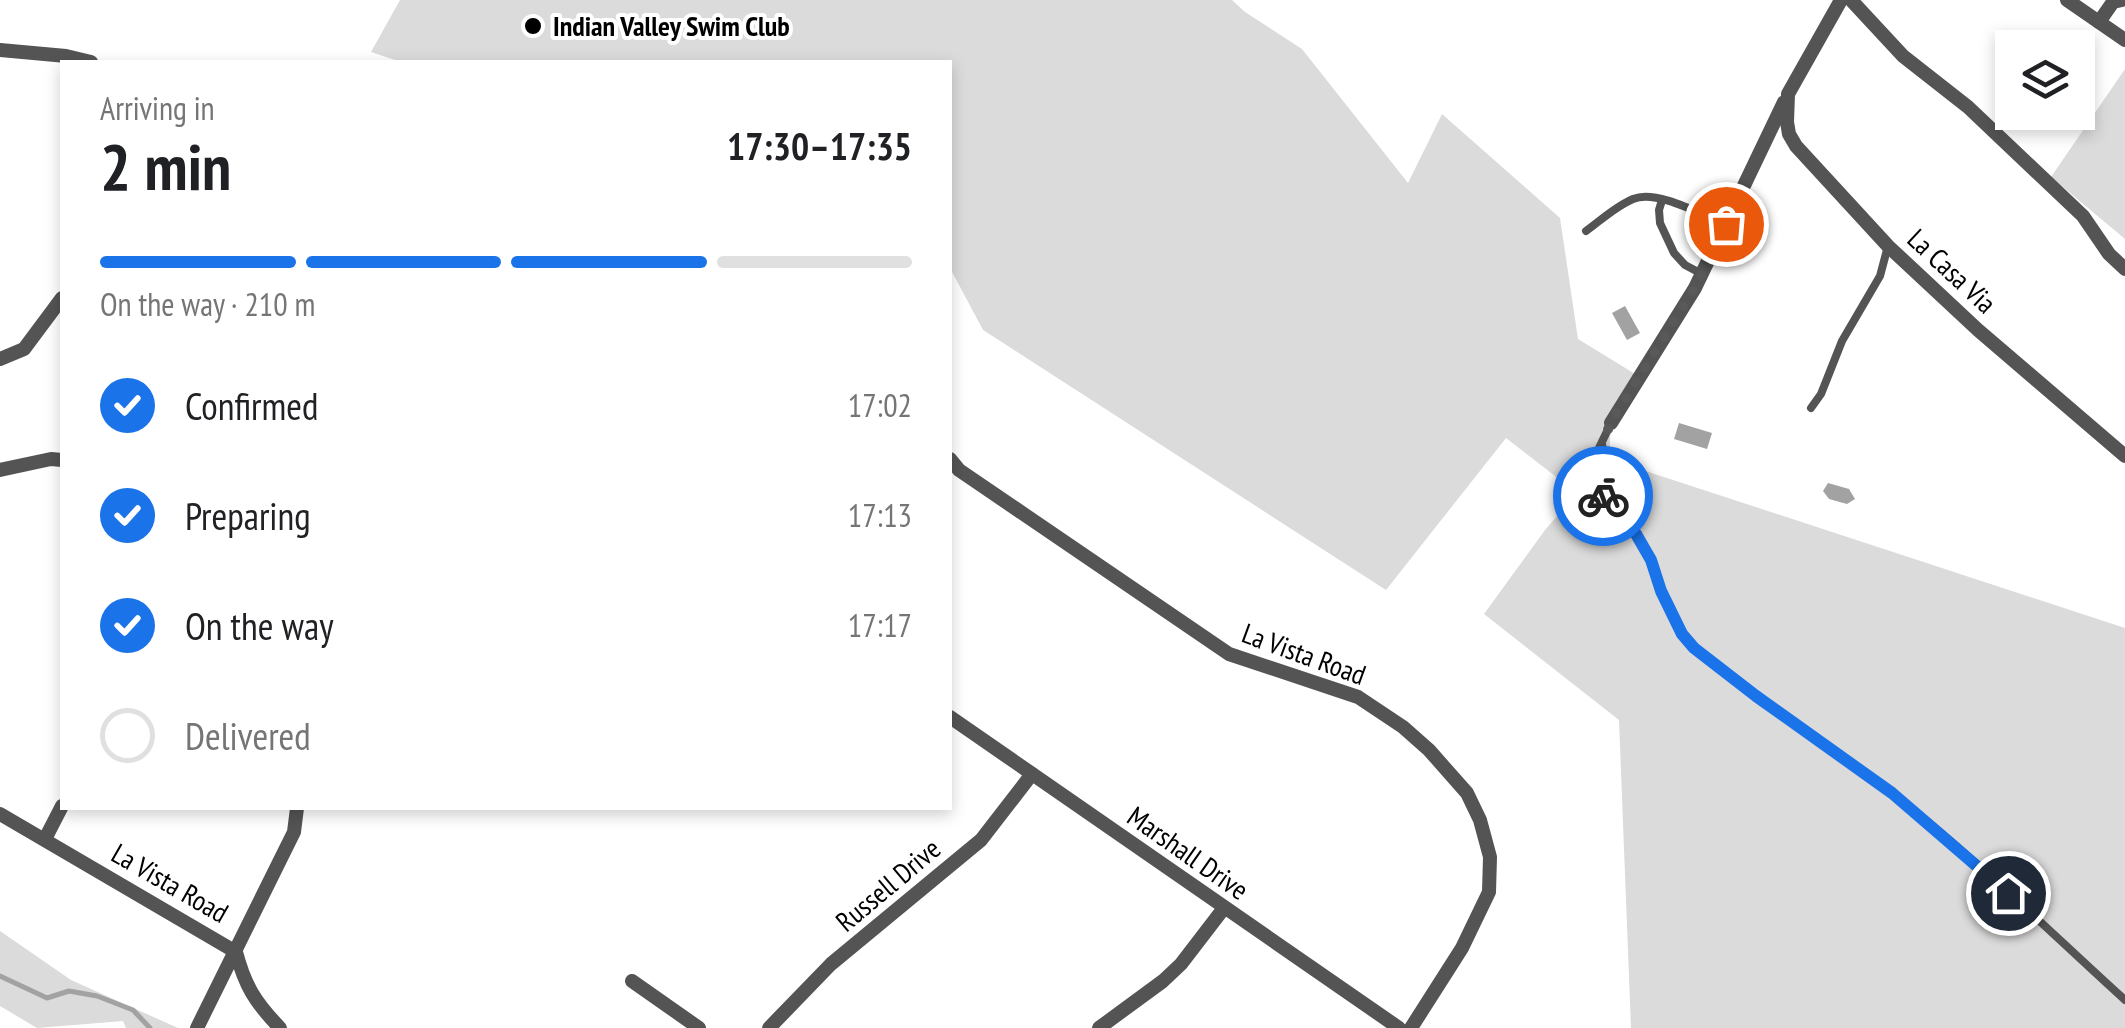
<!DOCTYPE html>
<meta charset="utf-8">
<style>
body{margin:0;font-family:"PT Sans Narrow",sans-serif;background:#f6f6f6;color:#202124;height:100vh;display:flex;flex-direction:column;font-size:38px;white-space:nowrap}
*{box-sizing:border-box;margin:0}
p{font-size:32px;color:#757577}
.icon{flex:none;width:55px;height:55px;fill:none;stroke:currentColor;stroke-width:2;stroke-linecap:round;stroke-linejoin:round}
.map{position:relative;flex:1;overflow:hidden}
.sheet{position:absolute;left:60px;top:60px;width:892px;height:750px;display:flex;flex-direction:column;background:#fff;border-radius:0px;box-shadow:0 5px 15px #0003}
.sheet>*{flex:none}
.fabs{position:absolute;left:1995px;top:30px;display:grid;gap:20px}
.fabs a{display:grid;place-items:center;width:100px;height:100px;border-radius:0px;background:#fff;box-shadow:0 5px 15px #0003;font-size:50px}
.pin{position:absolute;display:grid;place-items:center;width:85px;height:85px;color:#fff;margin:-42px;border:5px solid #fff;border-radius:50%;box-shadow:0 2px 10px #0007}
.courier{position:absolute;display:grid;place-items:center;width:100px;height:100px;margin:-50px;border:8px solid #1a73e8;border-radius:50%;background:#fff;color:#222;box-shadow:0 2px 12px #0007}
.overview em{font-style:normal;font-weight:700}
.overview div{display:flex;flex-direction:column-reverse}
.overview{display:flex;align-items:center;justify-content:space-between;height:170px;padding:0 40px}
h1{font-size:65px;font-weight:700;line-height:75px}
.bar{display:grid;grid-template-columns:repeat(4,1fr);gap:15px 10px;align-content:center;height:120px;padding:0 40px}
.bar i{height:12px;border-radius:8px;background:#e0e0e0}
.bar .selected{background:#1a73e8}
.bar p{grid-column:span 4}
ol{padding:0 40px;list-style:none}
li{display:flex;align-items:center;gap:30px;height:110px}
li p{margin-inline-start:auto}
li .icon{padding:10px;border-radius:50%;background:#1a73e8;color:#fff;stroke-width:4}
li:last-child{color:#757577}
li i{width:55px;height:55px;border:5px solid #e0e0e0;border-radius:50%}
.map>svg:first-child{display:block}
.green{fill:#dbdbdb}
.water{fill:#a2a2a2}
.lines{fill:none;stroke-linecap:round;stroke-linejoin:round}
.stream{stroke:#a2a2a2;stroke-width:5}
.service{stroke:#545454;stroke-width:8}
.minor{stroke:#545454;stroke-width:14}
.done{stroke:#595959;stroke-width:10;stroke-dasharray:0 18}
.route{stroke:#1a73e8;stroke-width:12}
.poi-dot{fill:#000;stroke:#fff;stroke-width:4}
.labels{text-anchor:middle;stroke-width:8;stroke-linejoin:round;paint-order:stroke}
.poi-label{font-size:28px;font-weight:bold;fill:#000;stroke:#fff;text-anchor:start}
.street-label{font-size:28px;fill:#000;stroke:#fff}
</style>
<div class="map">
<svg width="2125" height="1028" viewBox="0 0 2125 1028">
<rect width="100%" height="100%" fill="#fff"/>
<g class="green">
<polygon points="400,0 1232,0 1245,12 1302,49 1408,183 1442,114 1560,218 1578,339 1640,377 1611,423 1609,459 2125,628 2125,1028 1631,1028 1619,720 1484,614 1545,530 1577,493 1506,438 1386,590 983,330 950,268 950,62 401,62 371,52"/>
<polygon points="2125,69 2125,239 2051,177"/>
<polygon points="0,931 71,980 178,1028 126,1028 123,1021 37,1028 0,1006"/>
</g>
<g class="water">
<polygon points="1625,306 1640,333 1627,340 1612,313"/>
<polygon points="1679,423 1712,433 1707,449 1674,439"/>
<polygon points="1828,483 1849,489 1855,499 1847,504 1829,499 1823,491"/>
</g>
<g class="lines">
<polyline class="stream" points="0,976 47,998 69,991 97,996 133,1010 150,1028"/>
<g class="service">
<polyline points="1662,200 1659,210 1660,223 1674,253 1685,265 1702,274"/>
<path d="M 1586,231 C 1600,221 1616,206 1633,199 C 1657,189 1702,215 1726,224"/>
<polyline points="1811,408 1821,394 1842,341 1880,276 1888,246"/>
<path d="M 1611,423 C 1604,439 1589,462 1594,480 C 1601,501 1624,515 1636,534 C 1660,569 1663,617 1695,648 C 1709,662 1727,673 1743,685 C 1792,722 1843,755 1891,792 C 1973,856 2048,930 2125,1000"/>
</g>
<g class="minor">
<polyline points="1841,0 1788,94 1787,122 1789,134 1796,146 1888,246 1978,330 2125,456"/>
<polyline points="1851,0 1903,56 1968,107 2083,216 2109,254 2125,269"/>
<polyline points="2067,0 2125,40"/>
<polyline points="2099,22 2113,2 2122,0"/>
<polyline points="0,50 66,56 91,62"/>
<polyline points="0,359 24,349 62,298"/>
<polyline points="1611,423 1695,288 1784,102"/>
<polyline points="950,459 959,470 1229,654 1358,697 1403,727 1429,750 1467,793 1480,820 1490,857 1489,892 1462,948 1411,1028"/>
<polyline points="0,470 51,459 62,460"/>
<polyline points="950,717 1399,1028"/>
<path d="M 0,814 L 236,952 C 245,986 255,1002 280,1028"/>
<polyline points="45,839 62,806"/>
<polyline points="632,981 699,1028"/>
<polyline points="197,1028 294,832 297,808"/>
<polyline points="769,1028 831,964 981,840 1032,774"/>
<polyline points="1099,1028 1163,981 1181,964 1224,908"/>
</g>
</g>
<g class="lines">
<polyline class="done" points="1603,496 1593,476 1596,459 1611,422 1695,288 1726,224"/>
<polyline class="route" points="1603,496 1636,534 1651,560 1661,591 1682,634 1694,648 1756,696 1892,793 2008,893"/>
</g>
<circle class="poi-dot" cx="533" cy="26" r="10"/>
<g class="labels">
<g class="poi-label">
<text x="553" y="36">Indian Valley Swim Club</text>
</g>
<g class="street-label">
<text transform="translate(1952 271) rotate(43)" y="10">La Casa Via</text>
<text transform="translate(1304 654) rotate(20)" y="10">La Vista Road</text>
<text transform="translate(1188 853) rotate(35)" y="10">Marshall Drive</text>
<text transform="translate(170 883) rotate(30)" y="10">La Vista Road</text>
<text transform="translate(888 885) rotate(-40)" y="10">Russell Drive</text>
</g>
</g>
</svg>
<div class="fabs">
<a><svg class="icon" aria-label="layers" viewBox="0 0 24 24"><path d="M12 4l9 5-9 5-9-5zM3 14l9 5 9-5"/></svg></a>
</div>
<div class="pin" style="left:1726px;top:224px;background:#ea580c"><svg class="icon" aria-label="bag" viewBox="0 0 24 24"><path d="M5 8h14l-1 12H6zM9 8a3 3 0 0 1 6 0"/></svg></div>
<div class="pin" style="left:2008px;top:893px;background:#1f2937"><svg class="icon" aria-label="home" viewBox="0 0 24 24"><path d="M3 11l9-7 9 7M6 9v11h12V9"/></svg></div>
<div class="courier" style="left:1603px;top:496px"><svg class="icon" aria-label="bike" viewBox="0 0 24 24"><circle cx="6" cy="16" r="4"/><circle cx="18" cy="16" r="4"/><path d="M6 16l4-8h5l3 8M10 8l3 8H6M13 5h3"/></svg></div>
<section class="sheet">
<div class="overview"><div><h1>2 min</h1><p>Arriving in</p></div><em>17:30–17:35</em></div>
<div class="bar"><i class="selected"></i><i class="selected"></i><i class="selected"></i><i></i><p>On the way · 210 m</p></div>
<ol>
<li><svg class="icon" aria-label="check" viewBox="0 0 24 24"><path d="M5 12l5 5 9-10"/></svg>Confirmed<p>17:02</p></li>
<li><svg class="icon" aria-label="check" viewBox="0 0 24 24"><path d="M5 12l5 5 9-10"/></svg>Preparing<p>17:13</p></li>
<li><svg class="icon" aria-label="check" viewBox="0 0 24 24"><path d="M5 12l5 5 9-10"/></svg>On the way<p>17:17</p></li>
<li><i></i>Delivered</li>
</ol>
</section>
</div>
